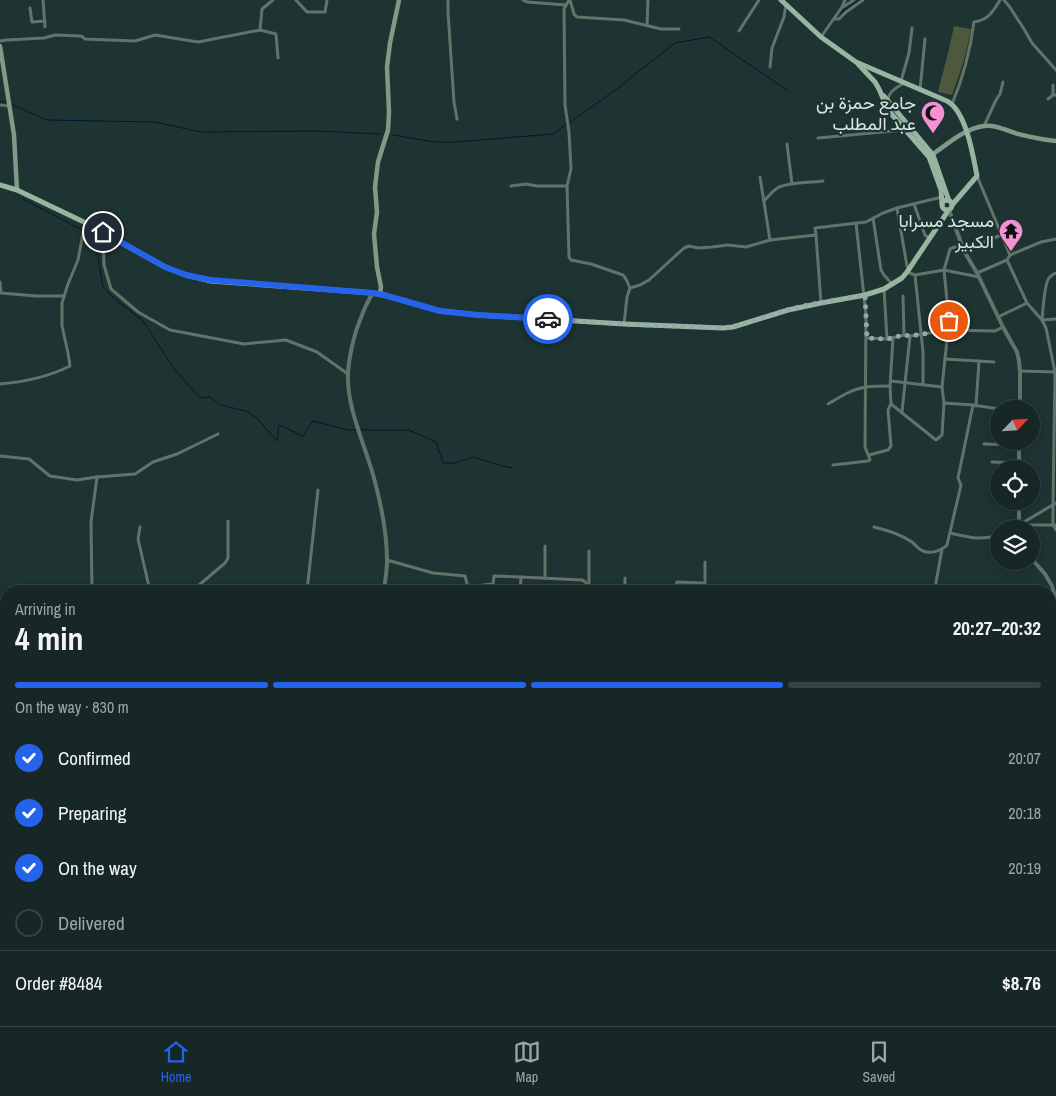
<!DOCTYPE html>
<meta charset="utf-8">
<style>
body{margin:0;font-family:"Archivo Narrow",Vazirmatn,sans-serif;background:#1f2f2e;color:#f1f3f6;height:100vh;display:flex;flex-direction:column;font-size:19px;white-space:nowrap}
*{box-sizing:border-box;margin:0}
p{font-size:16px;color:#9ea5a7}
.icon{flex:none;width:28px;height:28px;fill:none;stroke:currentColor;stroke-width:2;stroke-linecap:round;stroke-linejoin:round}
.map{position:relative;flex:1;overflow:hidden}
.sheet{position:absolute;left:0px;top:585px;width:1056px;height:441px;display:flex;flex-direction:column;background:#162726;border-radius:20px 20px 0 0;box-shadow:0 2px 8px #0003,0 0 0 1px #354443}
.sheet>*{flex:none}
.needle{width:32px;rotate:65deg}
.fabs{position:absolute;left:990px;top:400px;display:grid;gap:10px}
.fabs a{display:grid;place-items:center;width:50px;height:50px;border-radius:50%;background:#162726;box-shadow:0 2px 8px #0003,0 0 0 1px #354443;font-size:25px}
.pin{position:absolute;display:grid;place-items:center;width:42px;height:42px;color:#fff;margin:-21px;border:2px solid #fff;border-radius:50%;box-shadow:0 1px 5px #0007}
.courier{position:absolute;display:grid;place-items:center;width:50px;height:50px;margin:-25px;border:4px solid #2563eb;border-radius:50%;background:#fff;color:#222;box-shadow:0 1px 6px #0007}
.headline em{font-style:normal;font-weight:700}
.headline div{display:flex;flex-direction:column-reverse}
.headline{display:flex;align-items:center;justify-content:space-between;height:85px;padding:0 15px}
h1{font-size:32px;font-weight:700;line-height:38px}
.bar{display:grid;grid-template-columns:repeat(4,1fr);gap:8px 5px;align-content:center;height:60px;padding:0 15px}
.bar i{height:6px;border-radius:4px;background:#354443}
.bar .selected{background:#2563eb}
.bar p{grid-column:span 4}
.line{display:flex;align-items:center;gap:12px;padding:0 15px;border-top:1px solid #354443}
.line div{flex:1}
ol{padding:0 15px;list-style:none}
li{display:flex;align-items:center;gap:15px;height:55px}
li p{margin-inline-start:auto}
li .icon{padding:5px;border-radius:50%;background:#2563eb;color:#fff;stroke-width:4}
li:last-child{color:#9ea5a7}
li i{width:28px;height:28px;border:2px solid #354443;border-radius:50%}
.dock{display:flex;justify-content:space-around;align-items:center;height:70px;border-top:1px solid #354443;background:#162726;font-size:14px;color:#9ea5a7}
.dock a{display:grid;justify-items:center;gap:2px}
.dock .selected{color:#2563eb}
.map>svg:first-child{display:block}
.green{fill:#4e583d}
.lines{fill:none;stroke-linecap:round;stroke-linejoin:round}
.stream{stroke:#00172d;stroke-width:1}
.minor{stroke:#647369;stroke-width:3}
.tertiary{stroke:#647369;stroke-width:4}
.secondary{stroke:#819988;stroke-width:4.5}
.primary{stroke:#97b6a1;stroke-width:5}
.done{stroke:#97a8a6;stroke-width:5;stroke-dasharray:0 9}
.route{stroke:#2563eb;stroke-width:6}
.labels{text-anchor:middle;stroke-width:4.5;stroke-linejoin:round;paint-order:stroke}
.poi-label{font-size:18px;fill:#d8e6e4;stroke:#1d3432;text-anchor:end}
</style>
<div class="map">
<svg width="1056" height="1026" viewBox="0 0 1056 1026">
<rect width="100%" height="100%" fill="#1d3432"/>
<path class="green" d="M 954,26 L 971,29 C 967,52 960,74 952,95 L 938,92 L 949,49 Z"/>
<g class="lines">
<g class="stream">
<polyline points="841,14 843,11 859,0"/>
<polyline points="0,102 4,101 6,102"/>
<polyline points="10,104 47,120 155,122 201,132 316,131 380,134"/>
<polyline points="393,135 434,142 456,142 553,134 614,91 675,43 709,37 787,90"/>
<polyline points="23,199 82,230"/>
<polyline points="86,232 95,237 103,287 115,299 143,321 175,370 200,398 210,397 220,405 246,411 257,418 277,441 279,425 303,436 313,421 348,430 357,430"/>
<polyline points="361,430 409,430 436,442 443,463 454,463 474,457 495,464 512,468"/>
</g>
<g class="minor">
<polyline points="43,0 45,27"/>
<polyline points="273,0 262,9 260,30 276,34 278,58"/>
<polyline points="296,0 307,12 325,12 327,0"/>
<polyline points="448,0 448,12 454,102 457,119"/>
<polyline points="523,0 527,2 566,5"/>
<polyline points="569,0 564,9 565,105 569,132 571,169 567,186 569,257 571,260 591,264 623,275 626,279 630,288 627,297 624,324"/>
<polyline points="570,0 574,14 577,17 624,20 661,29 679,29"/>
<polyline points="1004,0 1009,6 1024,29 1032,43 1056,70"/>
<polyline points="843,7 854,0"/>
<polyline points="30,8 32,22 45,21"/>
<polyline points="834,19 839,19 846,12 863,0"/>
<polyline points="647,26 648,0"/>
<polyline points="739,31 759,0"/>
<polyline points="821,37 842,7 845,0"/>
<polyline points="0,41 7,40 44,38 55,35 81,36 85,39 135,41 155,35 198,42 260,30"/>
<polyline points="770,67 772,48 784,17 786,4"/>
<polyline points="901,81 909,53 912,28"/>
<polyline points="1053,85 1053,95"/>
<polyline points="920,90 925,39"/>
<polyline points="1048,99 1053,95 1056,95"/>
<path d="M 888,101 C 888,92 897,87 904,83"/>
<path d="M 952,104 C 964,76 970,52 974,22 C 988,20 993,12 1000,0"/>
<polyline points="0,105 9,106"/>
<polyline points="984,126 996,100 1000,94 1003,82"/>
<polyline points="818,138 904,130"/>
<polyline points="787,144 792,184"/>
<polyline points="977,176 1010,255 1007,260 1027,303 1042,320 1046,328 1055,372 1053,504 1053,525 1056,530"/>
<polyline points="760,177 770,240"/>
<polyline points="511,186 526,184 537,186 567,186"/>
<path d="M 764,201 C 768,197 773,190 779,187 C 793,182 808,183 823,181"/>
<polyline points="914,204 925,235 930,239"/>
<polyline points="897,208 907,266 909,268"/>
<polyline points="873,218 881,270 884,275 892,284"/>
<polyline points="103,233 104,265 111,289 138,312 170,330 244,344 286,340 317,352 348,374"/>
<polyline points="816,235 815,228 866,222 883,213 897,208 942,197"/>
<polyline points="964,251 1001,235"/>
<polyline points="1010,255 1041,242 1056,239"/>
<polyline points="907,272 915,275 944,270 979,277"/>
<polyline points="977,273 1007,260"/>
<path d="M 1056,273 C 1054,274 1051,275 1049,278 C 1044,284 1043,311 1042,320 L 1056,319"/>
<polyline points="915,275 923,352 923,385"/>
<polyline points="0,282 1,293 36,296 64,296"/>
<polyline points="630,288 640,285 649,280 684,248 689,246 698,248 712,247 728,245 746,247 770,240 816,235 821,303"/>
<polyline points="884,289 887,339"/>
<polyline points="903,296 904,335"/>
<polyline points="998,317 1027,303"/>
<polyline points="867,338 887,339 904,335 910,336 948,330 995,331 1003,327"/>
<path d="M 893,338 L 890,386 L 891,404 L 936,440 L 942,435 L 944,403 L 942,387 L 949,321 L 944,270 L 950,249 C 955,246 956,248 962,245"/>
<polyline points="945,359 994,362"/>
<polyline points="1020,371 1055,372"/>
<polyline points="891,381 942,387"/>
<path d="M 0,384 C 23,382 48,377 70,366 L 68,353 L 62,326 L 62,303 L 68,284 L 78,260 L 85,223"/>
<polyline points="944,403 973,405 999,409"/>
<path d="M 828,404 C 840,397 852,389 866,387 C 874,386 882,386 890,386"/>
<polyline points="976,406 979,361"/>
<polyline points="902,412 910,336"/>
<polyline points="984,444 1019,445"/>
<polyline points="869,455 888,450 891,446 888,410 891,404"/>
<polyline points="0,456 29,459 50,476 77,480 97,477 135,474 153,462 177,454 218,434"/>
<polyline points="992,462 1019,463"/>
<path d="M 833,465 L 868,461 L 870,460 C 869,455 866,452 865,446 L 866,315 L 856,223"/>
<polyline points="1019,525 1056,525"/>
<polyline points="140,527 138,539 150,591"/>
<path d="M 874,527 C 887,530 900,534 912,542 C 915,544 917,548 921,550 C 929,555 941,551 947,545 L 961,485 L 958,478 L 973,405"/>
<polyline points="1012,529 1056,503"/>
<path d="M 950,533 C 969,537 979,541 999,535"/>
<polyline points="387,560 433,573 465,576 469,591"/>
<polyline points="545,578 545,546"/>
<polyline points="625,578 625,591"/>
<polyline points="705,584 705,562"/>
<polyline points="589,585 589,551"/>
<polyline points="92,591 91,522 97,477"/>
<polyline points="192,591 225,563 228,558 228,521"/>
<polyline points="307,591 318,490"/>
<polyline points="482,591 483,585 493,584 494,576 521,577"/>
<path d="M 520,591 L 521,577 L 582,580 C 587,582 589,586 589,591"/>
<polyline points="675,591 677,582 703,583 707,587 734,588 738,591"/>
<polyline points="929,591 935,588 942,549"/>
<polyline points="1050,645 1056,646"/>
<polyline points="1050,713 1056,714"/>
<polyline points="1050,800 1056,801"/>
<polyline points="0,897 6,894"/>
<polyline points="1050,974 1056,954"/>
<polyline points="0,985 6,981"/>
<polyline points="1050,1014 1056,1015"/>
<polyline points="178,1020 190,1026"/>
<polyline points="292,1020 292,1026"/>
<polyline points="50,1026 77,1020"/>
<polyline points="213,1026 213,1020"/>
<polyline points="681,1026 685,1020"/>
<polyline points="1032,1026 1033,1020"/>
</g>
<g class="tertiary">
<polyline points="949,210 964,251 977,273 1003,327 1017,352 1019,361 1020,371 1020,409"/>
<path d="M 373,293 C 365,304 361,318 356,331 C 352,345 349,358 348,372 C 346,410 368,450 376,486 C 382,509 387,537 387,561 C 387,571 385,581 384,591"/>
<polyline points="1019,469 1019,441"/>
<polyline points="1019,501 1019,529"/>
<polyline points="1031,558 1045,574 1052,586 1056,600"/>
<polyline points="0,624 6,623"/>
<polyline points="1050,707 1056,672"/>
<polyline points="493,1020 495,1026"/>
<polyline points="704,1020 718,1026"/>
<polyline points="980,1026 981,1020"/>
</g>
<g class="secondary">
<polyline points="0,46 14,135 17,190"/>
<path d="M 930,156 C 947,145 963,129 984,126 C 995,124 1008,131 1018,134 C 1031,137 1043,140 1056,141"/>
<polyline points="380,294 381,287 377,267 374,234 377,212 375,187 378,162 388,130 389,112 387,67 390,43 399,0"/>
<polyline points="0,939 6,949"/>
<polyline points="59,1020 63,1026"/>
</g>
<g class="primary">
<path d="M 781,0 L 821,37 L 856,62 L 947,101 C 966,111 973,155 977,176 L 952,205"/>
<polyline points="858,64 875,82 879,89 888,110 929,157 941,190 942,204"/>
<polyline points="884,96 933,155 949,201"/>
<polyline points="0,185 17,190 86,223 165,267 186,275 211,281 373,293 384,295 440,311 478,315 624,324 723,328 733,327 788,310 821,303 865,295 884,289 902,278 907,272 946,214 948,210"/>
<circle cx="947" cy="205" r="5"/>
</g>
</g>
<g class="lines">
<path class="done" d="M 548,319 L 624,324 L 723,328 C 745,325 766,316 787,310 C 813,303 839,300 865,295 L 867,338 L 887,339 L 904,335 L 910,336 L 948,330 L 949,321"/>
<polyline class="route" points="103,232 165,267 186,275 211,280 373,293 384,295 440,311 478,315 548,319"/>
</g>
<defs>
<symbol id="mosque-pin" viewBox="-11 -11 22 30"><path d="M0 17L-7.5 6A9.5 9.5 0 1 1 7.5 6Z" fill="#f491d4" stroke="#1d3432"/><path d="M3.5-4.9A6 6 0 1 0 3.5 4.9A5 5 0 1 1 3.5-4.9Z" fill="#111"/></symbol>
<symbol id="temple-pin" viewBox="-11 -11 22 30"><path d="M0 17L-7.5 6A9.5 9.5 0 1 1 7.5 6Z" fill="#f491d4" stroke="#1d3432"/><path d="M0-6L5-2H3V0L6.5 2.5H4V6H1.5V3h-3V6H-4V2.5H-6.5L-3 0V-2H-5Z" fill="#111"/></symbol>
</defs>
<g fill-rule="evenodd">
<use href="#mosque-pin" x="919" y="99" width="28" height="38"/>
<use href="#temple-pin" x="997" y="217" width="28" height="38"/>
</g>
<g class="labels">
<g class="poi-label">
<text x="916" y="109">جامع حمزة بن<tspan x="916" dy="21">عبد المطلب</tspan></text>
<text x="994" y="227">مسجد مسرابا<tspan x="994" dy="21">الكبير</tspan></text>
</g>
</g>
</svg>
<div class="fabs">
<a><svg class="needle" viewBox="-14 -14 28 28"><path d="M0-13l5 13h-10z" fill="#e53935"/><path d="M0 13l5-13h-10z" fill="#9ea5a7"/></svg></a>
<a><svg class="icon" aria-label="locate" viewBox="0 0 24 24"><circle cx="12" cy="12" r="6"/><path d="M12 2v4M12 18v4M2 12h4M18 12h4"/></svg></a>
<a><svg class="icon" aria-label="layers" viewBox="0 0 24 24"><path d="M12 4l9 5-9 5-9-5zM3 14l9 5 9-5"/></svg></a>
</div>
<div class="pin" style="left:949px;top:321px;background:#ea580c"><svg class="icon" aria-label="bag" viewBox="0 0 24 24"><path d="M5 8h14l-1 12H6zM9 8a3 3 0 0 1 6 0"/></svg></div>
<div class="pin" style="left:103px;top:232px;background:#1f2937"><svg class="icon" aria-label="home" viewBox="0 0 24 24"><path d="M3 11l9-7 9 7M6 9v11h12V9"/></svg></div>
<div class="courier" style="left:548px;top:319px"><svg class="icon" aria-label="car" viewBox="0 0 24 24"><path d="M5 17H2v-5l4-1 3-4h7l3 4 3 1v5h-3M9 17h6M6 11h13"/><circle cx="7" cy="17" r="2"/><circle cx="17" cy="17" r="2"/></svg></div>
<section class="sheet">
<div class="headline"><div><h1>4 min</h1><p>Arriving in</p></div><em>20:27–20:32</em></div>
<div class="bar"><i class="selected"></i><i class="selected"></i><i class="selected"></i><i></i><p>On the way · 830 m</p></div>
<ol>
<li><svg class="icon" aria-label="check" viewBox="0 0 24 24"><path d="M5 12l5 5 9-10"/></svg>Confirmed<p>20:07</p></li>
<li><svg class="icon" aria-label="check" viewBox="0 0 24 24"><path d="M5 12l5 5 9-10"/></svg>Preparing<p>20:18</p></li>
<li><svg class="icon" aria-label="check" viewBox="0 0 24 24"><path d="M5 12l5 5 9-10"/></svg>On the way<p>20:19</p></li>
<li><i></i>Delivered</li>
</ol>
<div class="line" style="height:65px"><div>Order #8484</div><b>$8.76</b></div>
</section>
</div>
<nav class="dock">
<a class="selected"><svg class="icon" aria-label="home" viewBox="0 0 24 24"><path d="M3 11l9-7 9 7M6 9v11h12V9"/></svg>Home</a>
<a><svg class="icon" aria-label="map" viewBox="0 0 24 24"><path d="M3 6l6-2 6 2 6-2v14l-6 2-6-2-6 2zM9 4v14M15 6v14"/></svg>Map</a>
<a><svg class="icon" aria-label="saved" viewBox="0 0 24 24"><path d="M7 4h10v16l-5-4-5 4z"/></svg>Saved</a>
</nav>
